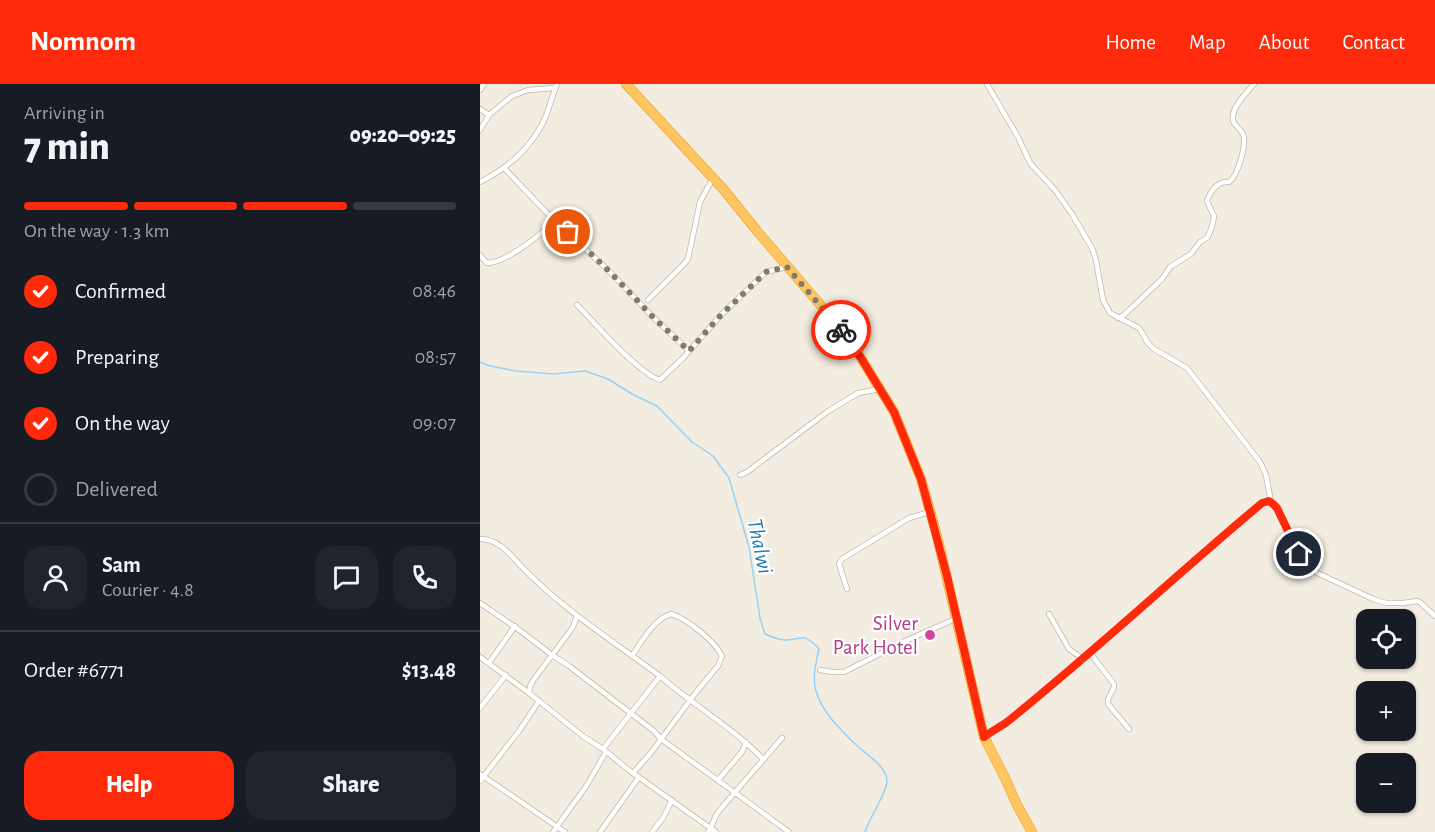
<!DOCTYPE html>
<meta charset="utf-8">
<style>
body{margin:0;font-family:"Alegreya Sans",sans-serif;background:#20242c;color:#f1f3f6;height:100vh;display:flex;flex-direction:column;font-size:22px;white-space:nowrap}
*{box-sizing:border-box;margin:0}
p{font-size:20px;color:#9ea1a6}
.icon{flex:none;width:33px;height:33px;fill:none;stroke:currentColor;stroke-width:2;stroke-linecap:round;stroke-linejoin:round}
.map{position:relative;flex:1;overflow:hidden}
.side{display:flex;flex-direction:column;background:#171b24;width:480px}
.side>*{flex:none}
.fabs{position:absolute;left:876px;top:525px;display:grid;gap:12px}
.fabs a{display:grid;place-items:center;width:60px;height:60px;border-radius:12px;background:#171b24;box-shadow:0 2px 4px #0004;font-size:30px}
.pin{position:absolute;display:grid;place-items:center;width:51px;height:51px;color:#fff;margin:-26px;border:3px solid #fff;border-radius:50%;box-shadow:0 2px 6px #0007}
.courier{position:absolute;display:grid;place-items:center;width:60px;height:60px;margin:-30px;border:4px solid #ff290c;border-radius:50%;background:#fff;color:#222;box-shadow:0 2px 8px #0007}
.headline em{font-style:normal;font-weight:800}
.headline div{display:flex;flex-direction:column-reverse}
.headline{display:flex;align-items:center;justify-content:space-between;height:102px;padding:0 24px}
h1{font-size:39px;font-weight:800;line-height:45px}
.bar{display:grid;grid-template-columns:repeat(4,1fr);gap:9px 6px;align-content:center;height:72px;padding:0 24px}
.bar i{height:8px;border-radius:4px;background:#363941}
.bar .current{background:#ff290c}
.bar p{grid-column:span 4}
.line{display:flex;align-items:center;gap:15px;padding:0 24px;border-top:2px solid #363941}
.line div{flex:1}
.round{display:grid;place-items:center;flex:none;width:63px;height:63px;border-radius:18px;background:#20242c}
ol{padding:0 24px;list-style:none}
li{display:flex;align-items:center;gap:18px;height:66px}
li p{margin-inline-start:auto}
li .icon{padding:6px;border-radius:50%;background:#ff290c;color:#fff;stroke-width:4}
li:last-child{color:#9ea1a6}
li i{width:33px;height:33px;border:3px solid #363941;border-radius:50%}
.primary-button{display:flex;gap:12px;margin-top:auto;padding:12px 24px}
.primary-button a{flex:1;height:69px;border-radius:18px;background:#ff290c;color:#fff;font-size:24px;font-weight:800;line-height:69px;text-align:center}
.primary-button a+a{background:#20242c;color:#f1f3f6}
header{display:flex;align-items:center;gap:36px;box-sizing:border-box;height:84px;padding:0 30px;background:#ff290c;color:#fff}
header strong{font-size:28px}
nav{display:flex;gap:33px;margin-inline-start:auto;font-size:21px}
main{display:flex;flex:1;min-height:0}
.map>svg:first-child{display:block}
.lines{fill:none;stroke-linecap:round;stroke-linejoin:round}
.stream{stroke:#95d2f7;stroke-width:1.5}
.street-casing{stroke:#c1b7a6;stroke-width:6}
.highway-casing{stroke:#ed9c20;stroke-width:10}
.street{stroke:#fff;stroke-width:4.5}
.highway{stroke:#ffc560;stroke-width:9}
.done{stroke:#817a6f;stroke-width:6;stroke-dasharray:0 10.8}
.route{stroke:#ff290c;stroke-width:8}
.hotel-dot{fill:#d1479c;stroke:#fff;stroke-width:2}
.labels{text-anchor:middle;stroke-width:4.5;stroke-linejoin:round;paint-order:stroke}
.hotel-label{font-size:21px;fill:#b23c85;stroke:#fff;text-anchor:end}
.water-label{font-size:22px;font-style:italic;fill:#2079b2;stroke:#fff}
</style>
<header>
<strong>Nomnom</strong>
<nav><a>Home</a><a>Map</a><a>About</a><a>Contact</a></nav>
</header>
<main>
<section class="side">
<div class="headline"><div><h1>7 min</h1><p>Arriving in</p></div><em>09:20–09:25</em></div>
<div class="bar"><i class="current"></i><i class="current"></i><i class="current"></i><i></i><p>On the way · 1.3 km</p></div>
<ol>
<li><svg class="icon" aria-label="check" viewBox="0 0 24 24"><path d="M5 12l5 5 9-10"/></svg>Confirmed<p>08:46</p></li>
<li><svg class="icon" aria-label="check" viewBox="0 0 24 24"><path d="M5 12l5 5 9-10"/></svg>Preparing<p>08:57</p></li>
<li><svg class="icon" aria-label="check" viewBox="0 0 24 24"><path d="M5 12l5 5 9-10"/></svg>On the way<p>09:07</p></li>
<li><i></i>Delivered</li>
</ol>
<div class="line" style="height:108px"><a class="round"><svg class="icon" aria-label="person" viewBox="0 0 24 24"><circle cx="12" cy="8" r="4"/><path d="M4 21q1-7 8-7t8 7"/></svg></a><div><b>Sam</b><p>Courier · 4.8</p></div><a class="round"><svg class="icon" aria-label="chat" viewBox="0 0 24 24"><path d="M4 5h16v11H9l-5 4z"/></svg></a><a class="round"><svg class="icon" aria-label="phone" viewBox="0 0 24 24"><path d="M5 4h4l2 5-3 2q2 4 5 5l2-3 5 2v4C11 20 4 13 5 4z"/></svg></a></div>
<div class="line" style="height:78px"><div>Order #6771</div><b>$13.48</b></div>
<div class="primary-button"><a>Help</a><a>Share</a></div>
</section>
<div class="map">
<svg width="955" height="748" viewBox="0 0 955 748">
<rect width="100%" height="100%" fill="#f3ede1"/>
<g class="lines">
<path class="stream" d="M 0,278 L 10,282 L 36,287 L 73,290 L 105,287 L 128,295 L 152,310 L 177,322 L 212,358 L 233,372 L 249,394 L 260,432 L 269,463 L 280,534 L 285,550 C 289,552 294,554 299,555 C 318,560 321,544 339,565 C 336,578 332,594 336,607 C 342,628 359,644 374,659 C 384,669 407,682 407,697 C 407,709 389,734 385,748"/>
<defs>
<g id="street">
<polyline points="507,0 538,53 550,79 575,106 592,130 612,164 616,176 623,216 630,229 659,244 668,259 674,265 707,284 780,378 786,391 791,418"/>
<polyline points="0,6 4,0"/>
<polyline points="0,25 9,31"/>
<polyline points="0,46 9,31 32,12 48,6 75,4"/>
<polyline points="24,84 68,130 130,188 171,231 209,267"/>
<path d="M 0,98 C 30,83 53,62 66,32 C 70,21 73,10 77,0"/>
<path d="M 0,171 L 7,179 C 27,179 60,150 76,137"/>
<polyline points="168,216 203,181 208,175 220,118 233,94"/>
<path d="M 97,221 C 115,239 158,289 180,296 L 203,274 L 241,231 L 286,188 L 307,183"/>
<path d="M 638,234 L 644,231 L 682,195 L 690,183 L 706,173 L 711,170 L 720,158 L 727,154 L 732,143 L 734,132 L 727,117 C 731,106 737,97 749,98 C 758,92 767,60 763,50 C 760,43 751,41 753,31 C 755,20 767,8 774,0"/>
<polyline points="260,391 267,388 347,328 378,309 400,305"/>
<path d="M 0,455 C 17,454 31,471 41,482 C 82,525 133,557 180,592 L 123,665"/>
<polyline points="367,505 359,480 362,475 429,434 450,428"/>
<polyline points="0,519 38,545 72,571 89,582 174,647 181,655 309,748"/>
<polyline points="569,530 589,565 603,575"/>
<path d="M 610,569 L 634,600 C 635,608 626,612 628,620 L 649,645"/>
<path d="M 152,572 C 162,557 174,534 192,530 C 208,536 235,557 242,572 L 238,582 L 217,607 L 170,670 L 153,689"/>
<polyline points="0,573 49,609 104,653 123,665 150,687 236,748"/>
<polyline points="9,579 35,542"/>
<polyline points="340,586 353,588 364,588 423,558 475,535"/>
<path d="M 180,592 C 213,621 252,643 283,675"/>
<polyline points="49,609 50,602 54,595 88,550 93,543 97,532"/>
<polyline points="0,624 26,591"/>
<path d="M 505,653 C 512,647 520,643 528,637 C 614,567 696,491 782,419 L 789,417 L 793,420 L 797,424 C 807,443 814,472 831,486 L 893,515 L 906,519 L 923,519 L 937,517 L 941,519 L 955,532"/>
<polyline points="0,690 85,748"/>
<polyline points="238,696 262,668 266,658"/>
<polyline points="0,697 39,647 59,617"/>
<polyline points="73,748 107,701 126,668"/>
<polyline points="120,748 159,693"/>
<polyline points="172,748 183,734 192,716"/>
<path d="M 228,748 C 233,743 233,735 238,728 L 302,654"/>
</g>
<polyline id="highway" points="146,0 244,106 277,147 355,238 381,274 414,328 441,395 457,452 504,653 525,694 537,721 552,748"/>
</defs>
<use href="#street" class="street-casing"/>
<use href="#highway" class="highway-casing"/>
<use href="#street" class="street"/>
<use href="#highway" class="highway"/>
</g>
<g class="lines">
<polyline class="done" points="88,148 130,188 171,231 209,267 241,231 286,188 307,183 361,246"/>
<path class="route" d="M 361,246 L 381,274 L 414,328 L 441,395 L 467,492 L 504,653 C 512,647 520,643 527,638 C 614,568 696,491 782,419 L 789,417 L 793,420 L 797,424 L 819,470"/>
</g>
<circle class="hotel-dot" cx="450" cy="551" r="6"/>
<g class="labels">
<g class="hotel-label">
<text x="438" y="546">Silver<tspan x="438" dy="24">Park Hotel</tspan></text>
</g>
<g class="water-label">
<text transform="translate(281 462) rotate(78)" y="8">Thalwi</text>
</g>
</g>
</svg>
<div class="fabs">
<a><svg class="icon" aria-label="locate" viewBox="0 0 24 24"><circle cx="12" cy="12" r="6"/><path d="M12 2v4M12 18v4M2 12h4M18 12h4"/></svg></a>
<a>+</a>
<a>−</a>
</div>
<div class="pin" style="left:88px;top:148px;background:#ea580c"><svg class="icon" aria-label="bag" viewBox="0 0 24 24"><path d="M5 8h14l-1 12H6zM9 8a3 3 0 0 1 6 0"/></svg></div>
<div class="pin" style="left:819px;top:470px;background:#1f2937"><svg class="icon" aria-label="home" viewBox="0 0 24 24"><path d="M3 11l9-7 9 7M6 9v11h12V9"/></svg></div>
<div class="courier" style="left:361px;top:246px"><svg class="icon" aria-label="bike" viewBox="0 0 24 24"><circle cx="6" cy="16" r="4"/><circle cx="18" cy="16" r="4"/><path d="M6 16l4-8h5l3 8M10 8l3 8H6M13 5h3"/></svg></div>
</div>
</main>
